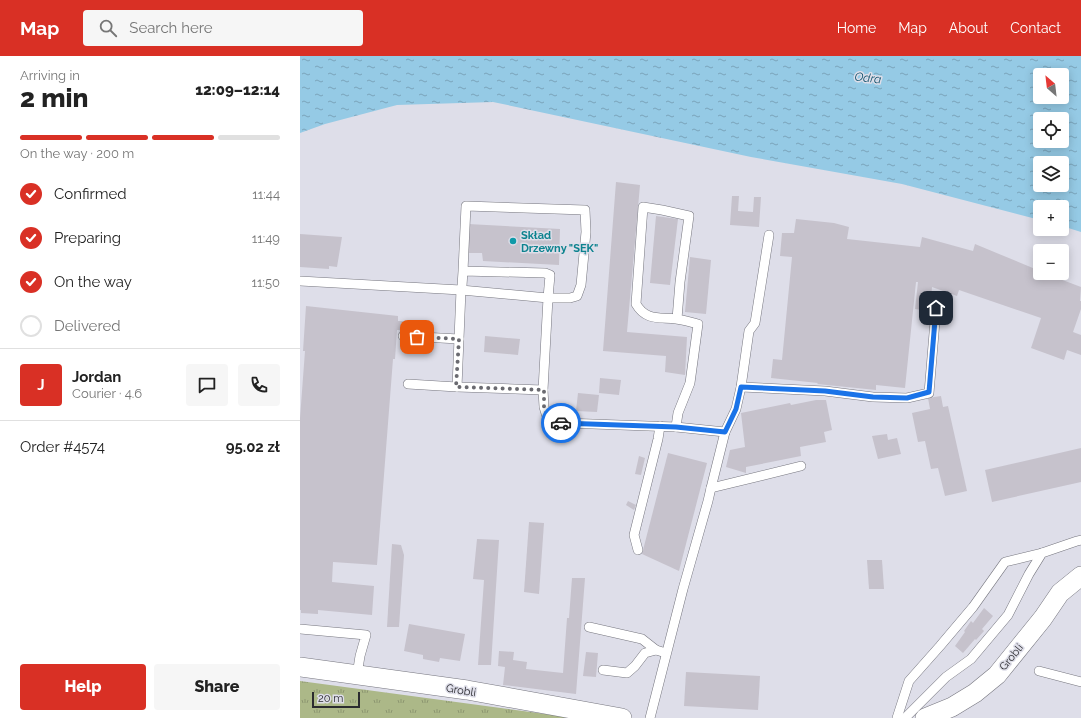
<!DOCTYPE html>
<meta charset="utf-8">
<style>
body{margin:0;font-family:Raleway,sans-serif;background:#f6f6f6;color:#222;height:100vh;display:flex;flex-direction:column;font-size:15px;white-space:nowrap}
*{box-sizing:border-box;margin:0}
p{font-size:13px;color:#767676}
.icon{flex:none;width:22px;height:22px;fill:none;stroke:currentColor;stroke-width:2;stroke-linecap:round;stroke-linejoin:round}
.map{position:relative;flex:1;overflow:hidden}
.sheet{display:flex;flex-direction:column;background:#fff;width:300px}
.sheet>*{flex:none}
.needle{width:26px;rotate:332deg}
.buttons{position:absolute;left:733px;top:12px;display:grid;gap:8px}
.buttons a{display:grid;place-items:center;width:36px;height:36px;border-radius:4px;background:#fff;box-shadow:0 2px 10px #0003;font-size:20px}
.scale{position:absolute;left:12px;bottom:10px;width:48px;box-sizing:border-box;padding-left:4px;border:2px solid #2b2b2f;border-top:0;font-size:11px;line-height:14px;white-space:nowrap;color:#2b2b2f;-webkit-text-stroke:3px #dedee9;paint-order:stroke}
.pin{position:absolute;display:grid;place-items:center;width:34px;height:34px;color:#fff;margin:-17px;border-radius:8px;box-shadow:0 2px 6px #0006}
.courier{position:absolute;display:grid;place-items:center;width:40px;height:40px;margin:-20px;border:3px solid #1a73e8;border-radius:50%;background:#fff;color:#222;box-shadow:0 1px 5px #0007}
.headline em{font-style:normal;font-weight:800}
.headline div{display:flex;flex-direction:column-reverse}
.headline{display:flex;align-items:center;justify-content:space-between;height:68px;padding:0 20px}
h1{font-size:26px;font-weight:800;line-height:30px}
.bar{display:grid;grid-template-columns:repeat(4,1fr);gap:6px 4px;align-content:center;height:48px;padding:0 20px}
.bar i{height:5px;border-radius:3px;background:#e0e0e0}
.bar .current{background:#d93025}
.bar p{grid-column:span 4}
.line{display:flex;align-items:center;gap:10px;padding:0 20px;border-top:1px solid #e0e0e0}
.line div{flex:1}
.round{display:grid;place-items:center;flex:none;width:42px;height:42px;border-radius:4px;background:#f6f6f6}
ol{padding:0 20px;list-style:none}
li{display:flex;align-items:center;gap:12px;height:44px}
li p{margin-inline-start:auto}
li .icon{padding:4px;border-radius:50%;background:#d93025;color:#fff;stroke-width:4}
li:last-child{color:#767676}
li i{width:22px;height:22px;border:2px solid #e0e0e0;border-radius:50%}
.button{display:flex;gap:8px;margin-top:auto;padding:8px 20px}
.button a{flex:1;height:46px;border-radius:4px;background:#d93025;color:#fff;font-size:16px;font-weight:800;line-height:46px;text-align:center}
.button a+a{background:#f6f6f6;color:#222}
header{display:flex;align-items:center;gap:24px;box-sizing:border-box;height:56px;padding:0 20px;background:#d93025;color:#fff}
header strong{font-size:19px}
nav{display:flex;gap:22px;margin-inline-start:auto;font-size:14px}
.search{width:280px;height:36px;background:#f6f6f6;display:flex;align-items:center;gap:10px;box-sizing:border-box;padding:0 14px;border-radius:4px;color:#767676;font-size:15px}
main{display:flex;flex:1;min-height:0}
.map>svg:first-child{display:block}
.grass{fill:url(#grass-tufts)}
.water{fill:url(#water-ripples);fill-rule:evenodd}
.building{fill:#c6c2cc}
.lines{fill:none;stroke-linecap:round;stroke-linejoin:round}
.lane-casing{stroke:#76767f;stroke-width:10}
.street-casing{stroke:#76767f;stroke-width:20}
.lane{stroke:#fff;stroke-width:9}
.street{stroke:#fff;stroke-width:19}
.done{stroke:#6a6a70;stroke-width:4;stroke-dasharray:0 7.2}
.route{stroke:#1a73e8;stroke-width:5}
.culture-dot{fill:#0f9aa8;stroke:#dedee9;stroke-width:1.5}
.labels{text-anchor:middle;stroke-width:3;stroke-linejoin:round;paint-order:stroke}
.culture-label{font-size:11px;font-weight:bold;fill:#0d838f;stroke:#dedee9;text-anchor:start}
.street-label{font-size:11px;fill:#2b2b2f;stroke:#dedee9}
.water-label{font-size:12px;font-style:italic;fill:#0c506c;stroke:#dedee9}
</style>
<header>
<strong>Map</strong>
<div class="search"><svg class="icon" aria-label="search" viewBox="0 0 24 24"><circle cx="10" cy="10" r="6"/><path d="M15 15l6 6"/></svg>Search here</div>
<nav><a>Home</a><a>Map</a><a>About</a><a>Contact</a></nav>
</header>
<main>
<section class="sheet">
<div class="headline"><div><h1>2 min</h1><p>Arriving in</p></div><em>12:09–12:14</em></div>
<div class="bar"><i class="current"></i><i class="current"></i><i class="current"></i><i></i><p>On the way · 200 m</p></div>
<ol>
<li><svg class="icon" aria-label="check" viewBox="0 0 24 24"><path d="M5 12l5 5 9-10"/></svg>Confirmed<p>11:44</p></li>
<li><svg class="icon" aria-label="check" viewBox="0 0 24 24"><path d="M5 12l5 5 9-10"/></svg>Preparing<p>11:49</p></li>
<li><svg class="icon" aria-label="check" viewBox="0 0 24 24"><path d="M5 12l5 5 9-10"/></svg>On the way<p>11:50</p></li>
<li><i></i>Delivered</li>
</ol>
<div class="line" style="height:72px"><b class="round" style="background:#d93025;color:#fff">J</b><div><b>Jordan</b><p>Courier · 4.6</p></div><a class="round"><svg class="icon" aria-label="chat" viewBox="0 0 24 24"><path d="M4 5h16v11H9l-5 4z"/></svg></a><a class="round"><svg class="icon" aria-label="phone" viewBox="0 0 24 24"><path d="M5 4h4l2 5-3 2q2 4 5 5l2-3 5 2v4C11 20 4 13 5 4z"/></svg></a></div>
<div class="line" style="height:52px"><div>Order #4574</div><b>95.02 zł</b></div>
<div class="button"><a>Help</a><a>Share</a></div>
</section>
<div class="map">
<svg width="781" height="662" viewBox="0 0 781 662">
<defs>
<pattern id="grass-tufts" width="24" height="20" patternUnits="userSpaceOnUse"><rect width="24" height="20" fill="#acb888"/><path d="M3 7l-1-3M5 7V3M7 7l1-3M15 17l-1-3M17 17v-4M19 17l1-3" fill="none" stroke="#8c9670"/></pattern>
<pattern id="water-ripples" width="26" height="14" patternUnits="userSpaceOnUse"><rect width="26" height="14" fill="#95cae5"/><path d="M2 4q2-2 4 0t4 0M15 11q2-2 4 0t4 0" fill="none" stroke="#7aa4ba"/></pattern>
</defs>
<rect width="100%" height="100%" fill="#dedee9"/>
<polygon class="grass" points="0,625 275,662 0,662"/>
<path class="water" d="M 0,0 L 781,0 L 781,176 L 762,170 L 762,151 L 740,151 L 740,164 L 602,128 L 451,101 L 193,46 L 97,49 L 25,68 L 0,77 ZM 740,19 L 762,19 L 762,41 L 740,41 ZM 740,63 L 762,63 L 762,85 L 740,85 ZM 740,107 L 762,107 L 762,129 L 740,129 Z"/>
<g class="building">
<polygon points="316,126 340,129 327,276 387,281 385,319 365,316 366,300 303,295"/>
<polygon points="432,140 439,140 438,155 453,156 454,141 461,141 459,171 430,169"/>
<polygon points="356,160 378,163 370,229 350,227"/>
<polygon points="496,163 534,167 549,171 547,183 620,191 622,181 673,195 675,188 740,215 740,217 744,217 781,231 780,245 781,245 781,253 773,276 781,279 781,299 767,294 764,304 731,292 741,262 659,234 657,240 632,231 630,255 615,253 618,226 616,226 605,332 576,329 576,334 517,328 518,327 471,322 473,303 482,304 492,201 480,200 482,177 494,177"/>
<polygon points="168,168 260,173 259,209 183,205 182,197 166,197"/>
<polygon points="0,178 42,181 37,211 29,210 29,213 0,211"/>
<polygon points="390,201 411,204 406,258 385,256"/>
<polygon points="6,250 98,260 98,265 107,265 106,274 97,274 95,303 93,303 77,509 33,506 32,526 74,530 72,559 18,554 18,558 1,557 1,554 0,554 0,362 5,295 3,295"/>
<polygon points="185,280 220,283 218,299 184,296"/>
<polygon points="300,322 321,324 319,339 299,337"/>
<polygon points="278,337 299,339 297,356 276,355"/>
<polygon points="641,340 643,351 648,350 667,435 645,440 638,412 631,413 625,385 618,386 612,357 630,353 628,342"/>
<polygon points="516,344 526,344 532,374 524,376 526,386 500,391 501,400 446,411 446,417 426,411 430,394 445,391 441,357 490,347 491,349"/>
<polygon points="587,378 588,384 597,382 601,398 578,403 572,380"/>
<polygon points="781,392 781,426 692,446 685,414"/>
<polygon points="368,397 407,407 379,515 342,498"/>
<polygon points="339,400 345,402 341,419 335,418"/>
<polygon points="328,445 336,449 334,454 326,449"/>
<polygon points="229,466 244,467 239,538 224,536"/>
<polygon points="177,483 199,484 191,609 178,609 184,524 173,523"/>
<polygon points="92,488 101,489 104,499 99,571 87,571"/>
<polygon points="567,504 582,504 584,533 569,533"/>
<polygon points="272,522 285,522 276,638 203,629 205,611 198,610 199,595 214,596 213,604 227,606 226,613 263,617 267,562 269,562"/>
<polygon points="684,552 693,560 682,573 684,575 676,584 675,583 663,597 655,590 665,576 664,575 671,565 673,567"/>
<polygon points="109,568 165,578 160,605 140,602 139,606 123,603 123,599 104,595"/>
<polygon points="286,596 298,597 296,621 283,620"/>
<polygon points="386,616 460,620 458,654 384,650"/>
</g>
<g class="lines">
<defs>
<g id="lane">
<polyline points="0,225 161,234 248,242 243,334 244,351 248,364 265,367 376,371 425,376 411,432 408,445 383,533 350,662"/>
<polyline points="103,280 159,283"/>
<polyline points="108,328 157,331 161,234 162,230 163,215 245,217 250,219 248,242 270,242 277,240 281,229 286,176 285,154 166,150 163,215"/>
<polyline points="157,331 243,334"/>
<polyline points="441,331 525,335 573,341 607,342 629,337 637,241"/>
<path d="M 376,371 L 378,357 L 390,327 L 398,268 C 391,266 383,264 376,263 C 359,261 346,265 336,248 L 343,151 L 362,154 L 389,160 L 380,226 L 377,263"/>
<polyline points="425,376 436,353 441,331 449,275 455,267 469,179"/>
<polyline points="411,432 501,410"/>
<polyline points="338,494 334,479 358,383 360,370"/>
<polyline points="289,571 342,583 356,594 366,597"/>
<polyline points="0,573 66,579 60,600 57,619"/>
<polyline points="303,614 327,617 335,610 345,597 356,594"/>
<polyline points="739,615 781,626"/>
<polyline points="597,662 609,625 640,590 673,551 705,506 742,497"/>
<polyline points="605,662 646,621 671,603 708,559 729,518 742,497 777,485 781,484"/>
</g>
<g id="street">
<polyline points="0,611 167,634 322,662"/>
<polyline points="625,662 652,651 675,637 697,619 743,562 760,537 781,520"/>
</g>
</defs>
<use href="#lane" class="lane-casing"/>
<use href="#street" class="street-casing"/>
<use href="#lane" class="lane"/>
<use href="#street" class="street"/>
</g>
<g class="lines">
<polyline class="done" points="117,281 159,283 156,331 244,334 244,351 248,364 261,367"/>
<polyline class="route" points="261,367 376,371 425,376 436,353 441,331 525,335 573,341 607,342 629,336 636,252"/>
</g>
<circle class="culture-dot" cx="213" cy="185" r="4"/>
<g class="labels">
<g class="culture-label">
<text x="221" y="183">Skład<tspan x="221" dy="13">Drzewny "SĘK"</tspan></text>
</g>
<g class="street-label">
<text transform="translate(711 601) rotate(-51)" y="4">Grobli</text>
<text transform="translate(161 634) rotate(9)" y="4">Grobli</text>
</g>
<g class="water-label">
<text transform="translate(568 22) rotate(6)" y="4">Odra</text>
</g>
</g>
</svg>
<div class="buttons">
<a><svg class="needle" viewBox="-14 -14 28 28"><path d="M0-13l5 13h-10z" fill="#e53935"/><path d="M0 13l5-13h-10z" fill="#767676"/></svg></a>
<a><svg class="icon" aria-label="locate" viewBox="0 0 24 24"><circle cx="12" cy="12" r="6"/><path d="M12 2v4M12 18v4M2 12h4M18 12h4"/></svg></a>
<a><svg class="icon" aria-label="layers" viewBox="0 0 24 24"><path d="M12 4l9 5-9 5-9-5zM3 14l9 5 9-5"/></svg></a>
<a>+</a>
<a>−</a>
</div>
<div class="scale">20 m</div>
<div class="pin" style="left:117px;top:281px;background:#ea580c"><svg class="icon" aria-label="bag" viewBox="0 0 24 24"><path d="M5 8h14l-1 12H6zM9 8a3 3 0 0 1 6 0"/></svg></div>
<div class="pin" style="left:636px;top:252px;background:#1f2937"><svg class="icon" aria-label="home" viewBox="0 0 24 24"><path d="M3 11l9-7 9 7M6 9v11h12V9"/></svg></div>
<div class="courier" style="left:261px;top:367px"><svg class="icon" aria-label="car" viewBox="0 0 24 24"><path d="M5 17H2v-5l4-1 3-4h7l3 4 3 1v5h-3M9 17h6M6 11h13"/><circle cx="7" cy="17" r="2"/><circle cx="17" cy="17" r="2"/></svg></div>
</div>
</main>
